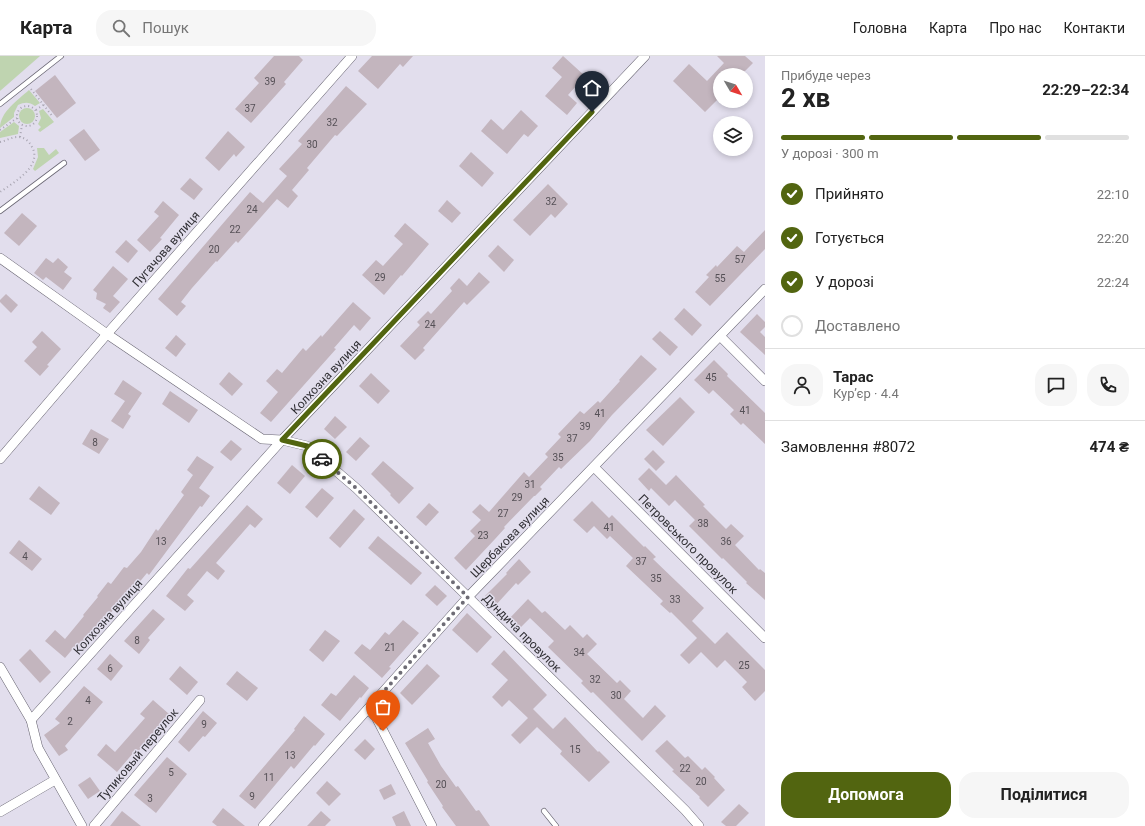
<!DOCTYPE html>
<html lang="uk">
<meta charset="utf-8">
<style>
body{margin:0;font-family:Roboto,sans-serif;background:#f6f6f6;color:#222;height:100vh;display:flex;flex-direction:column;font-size:15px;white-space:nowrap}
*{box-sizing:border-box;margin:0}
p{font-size:13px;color:#767676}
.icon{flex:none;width:22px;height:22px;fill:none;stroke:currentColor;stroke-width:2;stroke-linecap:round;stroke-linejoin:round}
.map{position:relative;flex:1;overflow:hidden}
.side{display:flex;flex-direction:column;background:#fff;width:380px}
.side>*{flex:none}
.needle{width:26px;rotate:129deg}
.buttons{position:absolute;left:713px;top:12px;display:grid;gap:8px}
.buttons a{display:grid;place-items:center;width:40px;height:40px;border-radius:50%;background:#fff;box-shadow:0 2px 6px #0003;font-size:20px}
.pin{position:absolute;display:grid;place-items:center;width:34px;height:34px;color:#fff;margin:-41px -17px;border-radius:50% 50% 50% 0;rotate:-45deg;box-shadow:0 0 4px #0007}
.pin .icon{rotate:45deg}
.courier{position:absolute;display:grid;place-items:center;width:40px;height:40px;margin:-20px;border:3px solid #526510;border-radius:50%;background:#fff;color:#222;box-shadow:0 1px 5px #0007}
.head em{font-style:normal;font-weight:700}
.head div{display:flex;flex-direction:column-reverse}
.head{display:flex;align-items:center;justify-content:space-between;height:68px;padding:0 16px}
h1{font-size:26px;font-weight:700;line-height:30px}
.bar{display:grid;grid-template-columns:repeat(4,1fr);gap:6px 4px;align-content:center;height:48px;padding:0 16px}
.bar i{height:5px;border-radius:3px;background:#e0e0e0}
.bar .selected{background:#526510}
.bar p{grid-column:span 4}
.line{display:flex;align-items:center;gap:10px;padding:0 16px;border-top:1px solid #e0e0e0}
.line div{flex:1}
.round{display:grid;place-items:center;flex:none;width:42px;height:42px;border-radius:16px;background:#f6f6f6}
ol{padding:0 16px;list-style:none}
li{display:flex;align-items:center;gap:12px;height:44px}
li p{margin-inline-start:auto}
li .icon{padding:4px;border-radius:50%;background:#526510;color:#fff;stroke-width:4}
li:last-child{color:#767676}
li i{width:22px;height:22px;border:2px solid #e0e0e0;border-radius:50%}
.button{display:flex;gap:8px;margin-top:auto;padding:8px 16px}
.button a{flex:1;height:46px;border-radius:16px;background:#526510;color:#fff;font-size:16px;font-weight:700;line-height:46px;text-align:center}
.button a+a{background:#f6f6f6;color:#222}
header{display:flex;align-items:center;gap:24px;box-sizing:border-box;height:56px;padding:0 20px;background:#fff;border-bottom:1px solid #e0e0e0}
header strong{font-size:19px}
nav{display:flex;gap:22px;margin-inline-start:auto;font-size:14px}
.search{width:280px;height:36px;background:#f6f6f6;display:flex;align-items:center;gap:10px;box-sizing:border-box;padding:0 14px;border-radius:16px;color:#767676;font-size:15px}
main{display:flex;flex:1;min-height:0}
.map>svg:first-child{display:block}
.green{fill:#bfd4b0}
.building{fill:#c3b5be}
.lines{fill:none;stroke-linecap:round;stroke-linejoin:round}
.lane-casing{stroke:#686572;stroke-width:6}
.street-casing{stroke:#686572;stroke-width:10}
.path{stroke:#a8a5b1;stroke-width:2;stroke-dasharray:1 3;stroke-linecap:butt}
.lane{stroke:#fff;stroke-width:4.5}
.street{stroke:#fff;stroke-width:9}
.done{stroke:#6e6c75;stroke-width:4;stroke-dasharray:0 7.2}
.route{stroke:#526510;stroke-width:5}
.labels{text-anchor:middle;stroke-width:3;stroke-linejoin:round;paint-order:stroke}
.number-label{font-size:10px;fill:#555056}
.street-label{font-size:12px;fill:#302f34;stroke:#e2deed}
</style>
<header>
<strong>Карта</strong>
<div class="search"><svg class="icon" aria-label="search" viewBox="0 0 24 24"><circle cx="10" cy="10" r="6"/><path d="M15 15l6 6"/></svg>Пошук</div>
<nav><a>Головна</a><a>Карта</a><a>Про нас</a><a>Контакти</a></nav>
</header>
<main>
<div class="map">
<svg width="765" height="770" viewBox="0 0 765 770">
<rect width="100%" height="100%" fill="#e2deed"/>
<g class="green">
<polygon points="0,0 40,0 0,35"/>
<path d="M 29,34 L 40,47 L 35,50 C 29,46 25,46 18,49 L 14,57 L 14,61 L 0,72 C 0,56 18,44 29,34 Z"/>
<circle cx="27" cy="60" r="8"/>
<polygon points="43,53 54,66 40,76 38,74 41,71 38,68 41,62 39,55"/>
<polygon points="14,66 19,70 18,78 0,82 0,76"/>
<polygon points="37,92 44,92 49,99 56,93 59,97 35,115 33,113 38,101"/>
</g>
<g class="building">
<polygon points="274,0 299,0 303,4 284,26 286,28 251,67 235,53 259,27 254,22"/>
<polygon points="372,0 413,0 403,11 400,8 378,33 358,15"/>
<polygon points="563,0 585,20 568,39 577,47 567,59 545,40 562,21 552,12"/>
<polygon points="717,0 745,0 753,7 741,19 737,19 732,14 727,19 720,19 720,26 715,32 720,37 720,41 705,56 673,25 689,8 707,25 724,7"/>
<polygon points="55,19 76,47 57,62 35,35"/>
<polygon points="346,30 367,48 337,80 335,79 307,112 309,114 292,134 298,140 288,152 277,143 238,187 236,185 217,206 216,205 192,232 181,246 186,250 177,260 158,243 250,136 263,147 287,120 279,113 302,88 298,85"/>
<polygon points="521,54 538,70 528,81 524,78 507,98 481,75 491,63 503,74"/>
<polygon points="84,73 100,94 85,105 69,84"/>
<polygon points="228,75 245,91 236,101 234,98 219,115 205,102"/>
<polygon points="471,96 494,117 482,131 459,110"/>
<polygon points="190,122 203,133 194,144 180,133"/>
<polygon points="548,128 568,148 555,162 551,158 530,180 513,164"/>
<polygon points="447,144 461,157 452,167 438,155"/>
<polygon points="163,145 179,159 160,182 162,183 150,196 137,184 159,160 154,156"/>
<polygon points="22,157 37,170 19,190 4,177"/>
<polygon points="405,167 429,188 402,220 401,219 384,239 362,219 376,204 383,210 403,188 394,180"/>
<polygon points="765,174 765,193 710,250 695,236 709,221 706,219 716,209 717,211 737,190 744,196"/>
<polygon points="126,184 138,195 128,207 115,196"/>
<polygon points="498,189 514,204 504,216 488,200"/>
<polygon points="46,202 53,207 58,202 68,211 64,216 72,222 63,234 46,221 43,224 34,217"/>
<polygon points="113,210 128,223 113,240 120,246 110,257 103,252 106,248 96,243 97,237 93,234"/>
<polygon points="479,216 490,226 467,249 464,246 423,292 425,294 415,304 400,290 420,269 417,266 428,255 431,258 452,235 450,232 459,222 467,230"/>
<polygon points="6,238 18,249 11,257 0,246 0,244"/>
<polygon points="353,246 371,262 360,275 354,269 334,292 336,293 271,366 260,357 278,336 266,325 277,313 282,317 303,292 306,295 321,279 322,281"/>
<polygon points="684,252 702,269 692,280 674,263"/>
<polygon points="757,258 765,266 765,271 760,276 765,281 765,299 740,276"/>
<polygon points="42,275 61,293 47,309 49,310 40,320 24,305 37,291 32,286"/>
<polygon points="660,275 678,291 670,300 652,283"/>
<polygon points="176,279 186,288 176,301 165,292"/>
<polygon points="641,299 657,313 612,359 590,385 561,413 559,411 540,431 542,433 535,440 534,440 504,471 505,472 495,483 466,514 454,502 475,480 470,475 481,464 472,456 480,448 489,456 524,416 529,421 548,401 545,398 561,381 558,378 580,355 584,358 598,345 600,347 620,325 619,324"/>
<polygon points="714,304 728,318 727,320 765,357 765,388 743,367 741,369 730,358 734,354 713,334 709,338 694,324"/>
<polygon points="229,316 243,328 232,340 219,328"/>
<polygon points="371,317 390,335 378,348 359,330"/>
<polygon points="123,324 142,337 128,358 131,360 123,373 111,365 125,345 114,338"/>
<polygon points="170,335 198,354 189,367 162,348"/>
<polygon points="680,341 695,356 663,390 646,374"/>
<polygon points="335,360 347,371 335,383 324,373"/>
<polygon points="91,373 109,383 99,398 82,388"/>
<polygon points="360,381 370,390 356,405 346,396"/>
<polygon points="231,384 242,393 231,405 220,396"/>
<polygon points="653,394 665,406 656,415 644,403"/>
<polygon points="197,400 214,411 199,432 210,440 202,451 200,450 149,519 147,517 132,535 131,534 115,554 114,553 81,593 76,589 65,602 45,585 55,574 65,583 84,560 83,559 98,541 97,540 108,526 111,528 124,511 127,512 141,496 156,473 158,475 184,439 181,436 193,419 187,414"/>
<polygon points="383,405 414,432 399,448 390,439 391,438 371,418"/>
<polygon points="292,409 305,420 290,438 277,427"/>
<polygon points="649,412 666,429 676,419 705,449 703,450 726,473 731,468 744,480 735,489 759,514 760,513 765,517 765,544 746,527 747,526 723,502 722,503 689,470 695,464 675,444 669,450 651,432 649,435 638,423"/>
<polygon points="39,430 60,447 51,459 29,443"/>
<polygon points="322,432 334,442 317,462 305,451"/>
<polygon points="592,445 609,462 612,459 644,491 645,490 656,501 653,503 704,552 692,565 715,588 727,576 765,614 765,635 755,645 742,631 747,626 725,604 717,612 701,596 689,608 680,599 697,582 671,556 670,557 660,548 663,545 626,510 633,502 610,480 607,483 594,470 587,477 573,464"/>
<polygon points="429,447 439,456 426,470 416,461"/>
<polygon points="247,449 263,463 255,472 250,468 216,507 225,515 218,524 207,515 187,539 194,545 185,555 166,540 188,512 190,513"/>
<polygon points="354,453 365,463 340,492 329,482"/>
<polygon points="378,480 422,517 411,529 368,492"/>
<polygon points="19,484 42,503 32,515 9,497"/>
<polygon points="519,503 531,516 518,529 516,527 495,550 485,540 507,518 506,517"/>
<polygon points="435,529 447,540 437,550 425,539"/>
<polygon points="528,543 542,557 545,555 565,574 570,569 583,582 587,578 597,588 587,598 617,627 620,624 631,635 624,643 643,662 655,649 666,660 642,685 593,636 591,637 581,627 583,625 548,591 554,585 530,562 519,573 509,563"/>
<polygon points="153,553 165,563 148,582 150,584 139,598 124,585"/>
<polygon points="467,557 492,581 477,597 452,574"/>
<polygon points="403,564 419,577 389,611 391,612 382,622 354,597 362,588 370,594 385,576 389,579"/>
<polygon points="325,574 340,585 323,606 309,594"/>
<polygon points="30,593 51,616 40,627 19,604"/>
<polygon points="504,594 547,639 533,653 553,673 565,661 598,696 599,695 610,706 589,726 560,698 562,695 537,671 520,688 511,679 528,662 509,644 502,651 492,641 508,624 491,608"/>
<polygon points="110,598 123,610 111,625 97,613"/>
<polygon points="427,608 440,620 412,649 400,637"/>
<polygon points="180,610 198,626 187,639 169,623"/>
<polygon points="237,615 258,632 247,645 226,628"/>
<polygon points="354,619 369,632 361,642 360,641 340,665 321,649 331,637 336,640"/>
<polygon points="84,630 103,646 65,690 68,694 59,700 44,679 60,667 55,663"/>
<polygon points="153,644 169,658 136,698 134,696 117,716 97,699 106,688 115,696 145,662 140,658"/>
<polygon points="203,655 217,667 205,681 203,680 189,696 178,686"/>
<polygon points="304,660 325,678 315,690 314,689 294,713 291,710 255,753 239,740 295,674 294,673"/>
<polygon points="428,672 435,683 428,687 441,710 456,731 458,730 476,755 479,754 490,770 456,770 442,751 443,750 427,726 428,725 405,687"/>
<polygon points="365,683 375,693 365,704 354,694"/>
<polygon points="667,684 685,702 688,700 702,714 705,711 715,721 714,722 725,734 708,751 699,742 700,741 672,715 674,714 655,695"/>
<polygon points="167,701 187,718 156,757 134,739"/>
<polygon points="90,721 100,735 88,743 78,729"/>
<polygon points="327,725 341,738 329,750 316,737"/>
<polygon points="391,728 396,738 384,744 379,734"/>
<polygon points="739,748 749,757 736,770 726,770 721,766"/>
<polygon points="223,752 245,770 217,770 212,766"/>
<polygon points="122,755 141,770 110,770"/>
<polygon points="321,755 331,764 325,770 307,770"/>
<polygon points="404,755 411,770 396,770 392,761"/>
</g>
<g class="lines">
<defs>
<g id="lane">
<polyline points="0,48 61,0"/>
<polyline points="0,155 64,107"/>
<polyline points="544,755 556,770"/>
</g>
<g id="street">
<polyline points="0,202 107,278 262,383 282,384 307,390 356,432 468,541 685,754 699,770"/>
<polyline points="720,280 765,325"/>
<polyline points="0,403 107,278 352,0"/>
<polyline points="594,411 765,582"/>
<polyline points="0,611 31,664 38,692 82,770"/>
<polyline points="368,653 376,661 432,770"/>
<polyline points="31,664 282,384 645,0"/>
<polyline points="0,756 55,724"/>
<polyline points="94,770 200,644"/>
<polyline points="263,770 468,541 765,233"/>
</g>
</defs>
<use href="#lane" class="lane-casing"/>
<use href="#street" class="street-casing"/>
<g class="path">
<polyline points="31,33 53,61"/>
<circle cx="27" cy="60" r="10"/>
<polyline points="36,54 43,49"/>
<polyline points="0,74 17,62"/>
<polyline points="20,81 22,69"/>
<path d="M 0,86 C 6,85 11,81 18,81 C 24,81 29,85 32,91 C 43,110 13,127 0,136"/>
</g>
<use href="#lane" class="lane"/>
<use href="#street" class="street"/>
</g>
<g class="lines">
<polyline class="done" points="322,403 356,432 468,541 368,653 376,661 383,675"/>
<polyline class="route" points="322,403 307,390 282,384 592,56"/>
</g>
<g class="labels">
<g class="number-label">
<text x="270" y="29">39</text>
<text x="250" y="56">37</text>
<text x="332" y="70">32</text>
<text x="312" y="92">30</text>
<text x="551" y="149">32</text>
<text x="252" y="157">24</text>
<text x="235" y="177">22</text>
<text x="214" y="197">20</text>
<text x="740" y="207">57</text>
<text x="380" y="225">29</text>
<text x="720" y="226">55</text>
<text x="430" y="272">24</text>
<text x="711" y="325">45</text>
<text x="745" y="358">41</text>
<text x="600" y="361">41</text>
<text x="585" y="374">39</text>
<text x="572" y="386">37</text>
<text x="95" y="390">8</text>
<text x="558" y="405">35</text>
<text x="530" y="432">31</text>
<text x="517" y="445">29</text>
<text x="503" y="461">27</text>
<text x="703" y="471">38</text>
<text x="609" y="475">41</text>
<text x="483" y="483">23</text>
<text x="161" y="489">13</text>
<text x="726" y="489">36</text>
<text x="25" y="504">4</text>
<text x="641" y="509">37</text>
<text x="656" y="526">35</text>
<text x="675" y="547">33</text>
<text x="137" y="588">8</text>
<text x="390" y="595">21</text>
<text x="579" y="600">34</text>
<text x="744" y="613">25</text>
<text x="110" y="616">6</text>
<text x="595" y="627">32</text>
<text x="616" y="643">30</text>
<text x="88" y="648">4</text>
<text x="70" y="669">2</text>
<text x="204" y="672">9</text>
<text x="575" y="697">15</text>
<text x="290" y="703">13</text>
<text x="685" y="716">22</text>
<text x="171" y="720">5</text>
<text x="269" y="725">11</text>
<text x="701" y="729">20</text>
<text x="441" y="732">20</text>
<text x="252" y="744">9</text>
<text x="150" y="746">3</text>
</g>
<g class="street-label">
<text transform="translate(166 193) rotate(-49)" y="4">Пугачова вулиця</text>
<text transform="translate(326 321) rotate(-47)" y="4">Колхозна вулиця</text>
<text transform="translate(510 481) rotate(-46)" y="4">Щербакова вулиця</text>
<text transform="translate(688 488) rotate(45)" y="4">Петровського провулок</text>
<text transform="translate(108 561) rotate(-48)" y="4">Колхозна вулиця</text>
<text transform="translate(522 577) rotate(45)" y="4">Дундича провулок</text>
<text transform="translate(138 699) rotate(-50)" y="4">Тупиковый переулок</text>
</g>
</g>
</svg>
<div class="buttons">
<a><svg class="needle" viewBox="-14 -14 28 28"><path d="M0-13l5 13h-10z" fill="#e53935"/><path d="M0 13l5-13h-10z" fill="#767676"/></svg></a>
<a><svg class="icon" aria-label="layers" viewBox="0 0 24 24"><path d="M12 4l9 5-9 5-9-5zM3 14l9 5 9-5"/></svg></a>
</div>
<div class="pin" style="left:383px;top:675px;background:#ea580c"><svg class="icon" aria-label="bag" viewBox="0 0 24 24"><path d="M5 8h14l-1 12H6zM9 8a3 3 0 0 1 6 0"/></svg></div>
<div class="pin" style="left:592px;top:56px;background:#1f2937"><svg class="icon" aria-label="home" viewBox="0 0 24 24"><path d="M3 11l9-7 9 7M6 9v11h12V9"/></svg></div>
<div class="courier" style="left:322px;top:403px"><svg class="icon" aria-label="car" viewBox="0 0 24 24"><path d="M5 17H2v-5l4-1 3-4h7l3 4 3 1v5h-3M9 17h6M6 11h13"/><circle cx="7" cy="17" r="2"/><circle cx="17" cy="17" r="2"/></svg></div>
</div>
<section class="side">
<div class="head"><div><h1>2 хв</h1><p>Прибуде через</p></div><em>22:29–22:34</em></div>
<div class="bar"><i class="selected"></i><i class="selected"></i><i class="selected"></i><i></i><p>У дорозі · 300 m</p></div>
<ol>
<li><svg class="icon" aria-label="check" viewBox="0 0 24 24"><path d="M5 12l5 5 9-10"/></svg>Прийнято<p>22:10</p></li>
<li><svg class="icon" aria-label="check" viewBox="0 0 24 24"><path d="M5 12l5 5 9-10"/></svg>Готується<p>22:20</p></li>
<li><svg class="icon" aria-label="check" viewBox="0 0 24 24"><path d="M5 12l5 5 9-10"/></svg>У дорозі<p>22:24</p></li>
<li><i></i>Доставлено</li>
</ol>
<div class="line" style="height:72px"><a class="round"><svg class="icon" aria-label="person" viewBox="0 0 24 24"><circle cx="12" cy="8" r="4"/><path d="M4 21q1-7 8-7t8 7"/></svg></a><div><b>Тарас</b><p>Кур’єр · 4.4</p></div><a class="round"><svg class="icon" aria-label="chat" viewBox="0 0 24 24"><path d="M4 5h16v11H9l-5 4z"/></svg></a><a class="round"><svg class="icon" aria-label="phone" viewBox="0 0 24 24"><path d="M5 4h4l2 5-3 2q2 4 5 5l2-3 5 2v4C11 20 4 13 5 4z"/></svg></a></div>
<div class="line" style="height:52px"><div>Замовлення #8072</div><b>474 ₴</b></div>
<div class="button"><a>Допомога</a><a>Поділитися</a></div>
</section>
</main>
